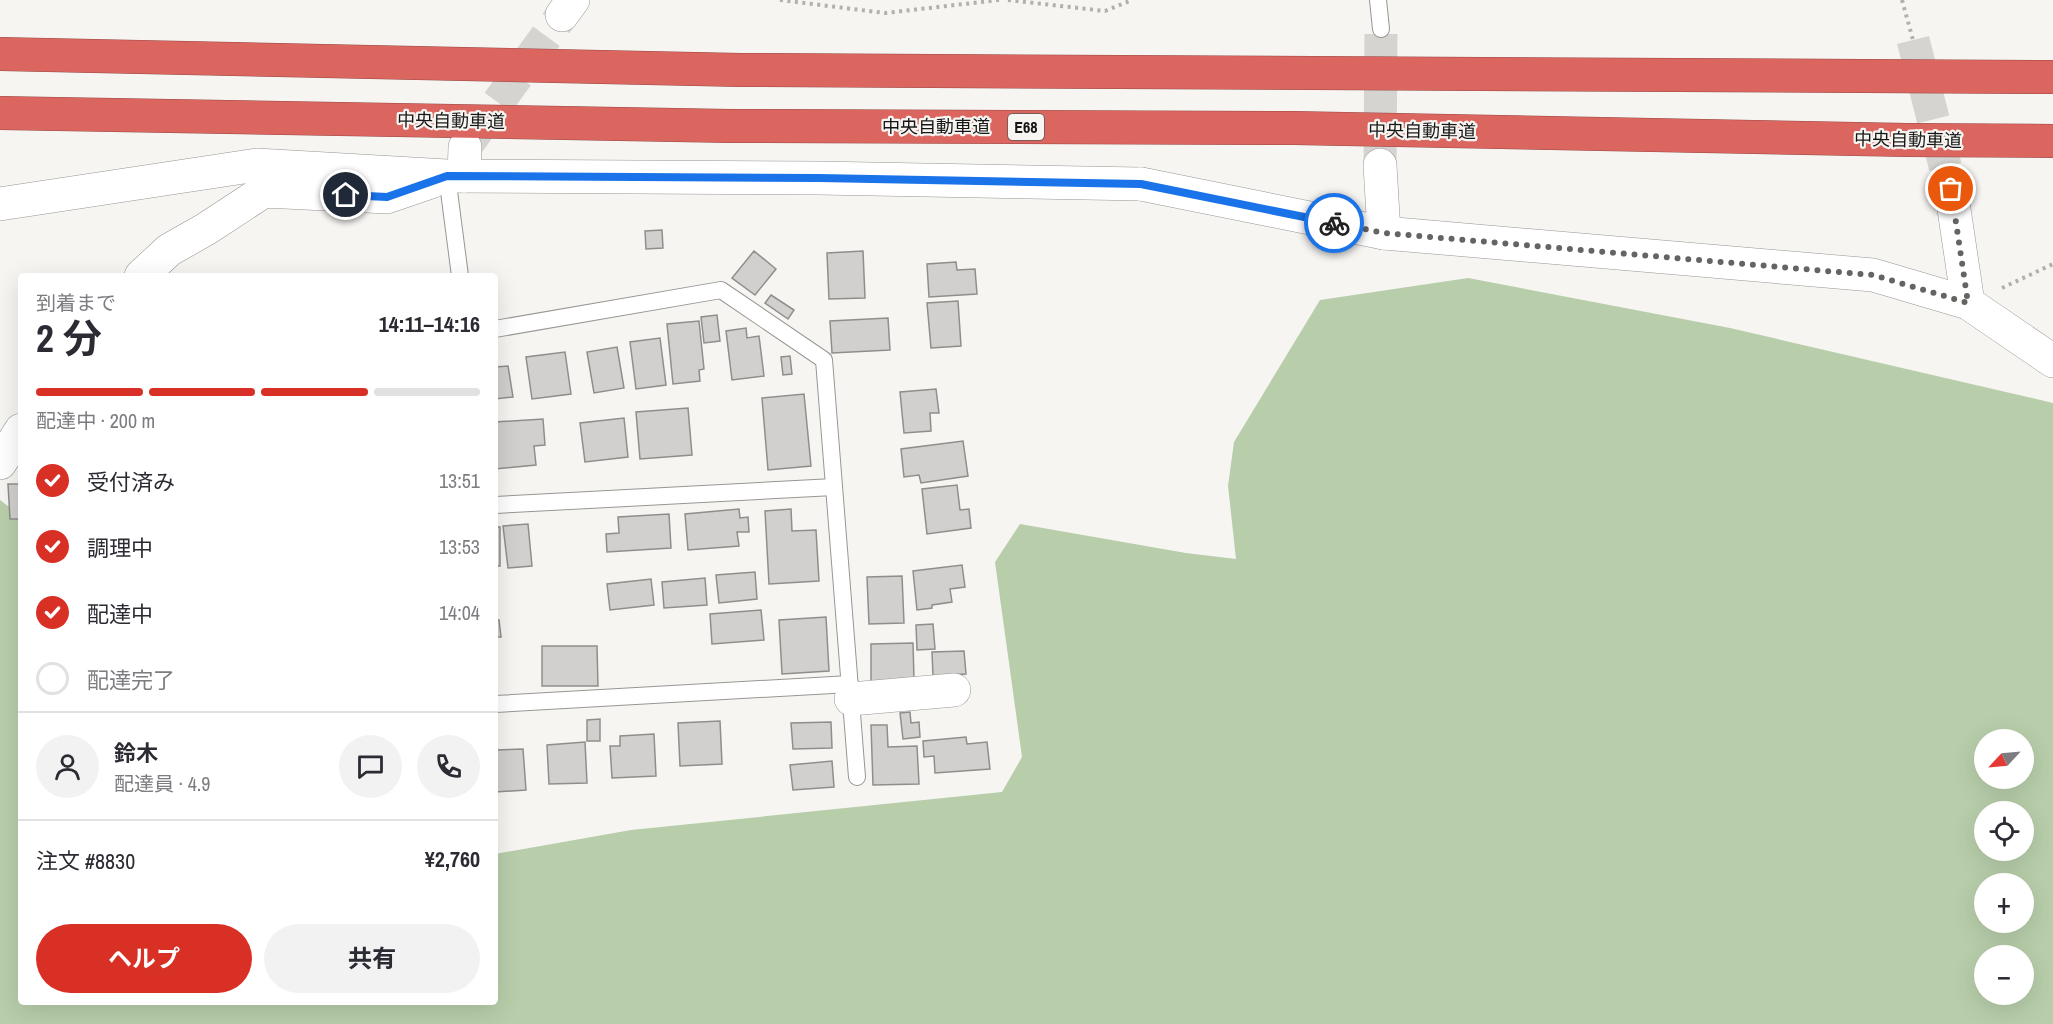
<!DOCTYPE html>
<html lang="ja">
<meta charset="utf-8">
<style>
body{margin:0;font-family:"Archivo Narrow","Noto Sans JP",sans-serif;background:#f2f2f3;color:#2b2b33;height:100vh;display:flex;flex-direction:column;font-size:22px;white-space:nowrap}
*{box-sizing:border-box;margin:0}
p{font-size:20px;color:#7c7c81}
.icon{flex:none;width:33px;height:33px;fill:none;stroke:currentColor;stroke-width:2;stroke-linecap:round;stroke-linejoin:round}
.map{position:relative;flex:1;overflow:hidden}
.panel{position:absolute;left:18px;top:273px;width:480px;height:732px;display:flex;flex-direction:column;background:#fff;border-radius:6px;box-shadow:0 6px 24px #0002}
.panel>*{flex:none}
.needle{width:39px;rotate:244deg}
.buttons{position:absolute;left:1974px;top:729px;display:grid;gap:12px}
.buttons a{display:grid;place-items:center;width:60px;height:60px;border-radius:50%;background:#fff;box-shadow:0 6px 24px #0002;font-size:30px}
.pin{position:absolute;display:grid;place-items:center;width:51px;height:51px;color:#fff;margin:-26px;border:3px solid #fff;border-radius:50%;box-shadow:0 2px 6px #0007}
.courier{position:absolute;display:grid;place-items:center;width:60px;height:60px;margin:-30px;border:4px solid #1a73e8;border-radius:50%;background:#fff;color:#222;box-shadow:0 2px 8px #0007}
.head em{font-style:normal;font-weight:700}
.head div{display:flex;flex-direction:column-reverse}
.head{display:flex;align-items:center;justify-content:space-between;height:102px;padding:0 18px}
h1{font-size:39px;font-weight:700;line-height:45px}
.bar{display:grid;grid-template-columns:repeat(4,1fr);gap:9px 6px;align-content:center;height:72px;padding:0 18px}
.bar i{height:8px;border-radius:4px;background:#e1e1e2}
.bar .selected{background:#d93025}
.bar p{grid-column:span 4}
.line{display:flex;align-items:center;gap:15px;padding:0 18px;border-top:2px solid #e1e1e2}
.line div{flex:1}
.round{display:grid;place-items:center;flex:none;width:63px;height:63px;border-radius:32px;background:#f2f2f3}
ol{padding:0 18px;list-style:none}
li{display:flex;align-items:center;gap:18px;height:66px}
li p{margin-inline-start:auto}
li .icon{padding:6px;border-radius:50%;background:#d93025;color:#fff;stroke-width:4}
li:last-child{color:#7c7c81}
li i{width:33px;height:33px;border:3px solid #e1e1e2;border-radius:50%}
.action{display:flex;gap:12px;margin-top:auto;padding:12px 18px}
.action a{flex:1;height:69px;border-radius:36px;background:#d93025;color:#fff;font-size:24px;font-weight:700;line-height:69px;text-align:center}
.action a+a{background:#f2f2f3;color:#2b2b33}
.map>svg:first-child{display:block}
.green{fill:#b8ceaa;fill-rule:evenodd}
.building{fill:#d2d0ce;stroke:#8f8e8b;stroke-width:1.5}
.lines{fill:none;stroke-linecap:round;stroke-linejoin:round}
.street-tunnel{stroke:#d5d4d1;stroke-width:33;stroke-dasharray:33 16;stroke-linecap:butt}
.lane-casing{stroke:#989693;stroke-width:18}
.street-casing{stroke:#989693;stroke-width:34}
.secondary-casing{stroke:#989693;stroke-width:34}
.highway-casing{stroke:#964945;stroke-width:34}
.path{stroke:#b1b0ae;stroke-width:4;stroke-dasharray:3 4.5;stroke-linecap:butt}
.lane{stroke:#fff;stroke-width:16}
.street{stroke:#fff;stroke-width:33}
.secondary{stroke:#fff;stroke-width:33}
.highway{stroke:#db655f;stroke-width:33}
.done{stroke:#656462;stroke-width:6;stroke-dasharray:0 10.8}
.route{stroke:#1a73e8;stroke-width:8}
.labels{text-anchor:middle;stroke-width:4.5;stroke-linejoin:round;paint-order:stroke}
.shield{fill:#f7f5f2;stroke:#5a5957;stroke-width:1.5}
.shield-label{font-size:16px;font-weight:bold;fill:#161615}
.street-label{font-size:18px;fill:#161615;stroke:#f7f5f2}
</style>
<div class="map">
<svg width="2053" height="1024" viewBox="0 0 2053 1024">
<rect width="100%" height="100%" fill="#f7f5f2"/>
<path class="green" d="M 1468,278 L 1730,328 L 2053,403 L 2053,1024 L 0,1024 L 0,500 L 21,516 L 21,1002 L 495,1002 L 495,854 L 631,830 L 1002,792 L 1022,757 L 995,562 L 1020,524 L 1186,553 L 1236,559 L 1228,486 L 1234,442 L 1320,300 ZM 1984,740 L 2024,740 L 2024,778 L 1984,778 ZM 1984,812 L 2024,812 L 2024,850 L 1984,850 ZM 1984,884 L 2024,884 L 2024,922 L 1984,922 ZM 1984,956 L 2024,956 L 2024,994 L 1984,994 Z"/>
<g class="building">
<polygon points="662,230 663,248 646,249 645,231"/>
<polygon points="754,251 776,269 755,295 732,278"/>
<polygon points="863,251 865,298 829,299 827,253"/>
<polygon points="956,262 957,270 975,269 977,294 929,297 927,264"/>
<polygon points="771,295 794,310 788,319 765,303"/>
<polygon points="958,301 961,346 931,348 927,303"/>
<polygon points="717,315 720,341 704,343 701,317"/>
<polygon points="888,318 890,350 832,353 830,321"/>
<polygon points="699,321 704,369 699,370 700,381 673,384 667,324"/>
<polygon points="746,328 747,338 759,336 764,376 732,380 726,331"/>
<polygon points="660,338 666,385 636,389 630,342"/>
<polygon points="617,347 624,388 594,393 587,352"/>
<polygon points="565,352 571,394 532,399 526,357"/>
<polygon points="790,356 792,374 783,375 781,357"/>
<polygon points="508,366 513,397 495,399 495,367"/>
<polygon points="936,389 939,413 930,413 931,431 904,433 900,392"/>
<polygon points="804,394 811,466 768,470 762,398"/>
<polygon points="688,408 692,455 640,459 636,412"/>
<polygon points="624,418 628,457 585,462 580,423"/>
<polygon points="543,419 545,445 534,446 536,465 495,469 495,422"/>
<polygon points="963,441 968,476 921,483 919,475 904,477 901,449"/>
<polygon points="8,484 21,484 21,519 10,519"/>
<polygon points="957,485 960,510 969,509 971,528 927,534 922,489"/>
<polygon points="739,509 740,518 748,517 749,532 737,532 739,546 688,550 685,514"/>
<polygon points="791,509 792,531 816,530 819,581 769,584 765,511"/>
<polygon points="669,514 671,548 607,552 606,534 619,533 618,517"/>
<polygon points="528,524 532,566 508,568 503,526"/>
<rect x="495" y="527" width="5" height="39"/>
<polygon points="962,565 965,587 950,589 952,602 932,605 932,608 917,610 913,571"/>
<polygon points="755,572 757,599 719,603 716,575"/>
<polygon points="902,576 904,623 869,624 867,577"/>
<polygon points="705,578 707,605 664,608 662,582"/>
<polygon points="651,579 654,605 610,610 607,584"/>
<polygon points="761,610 764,640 712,644 710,614"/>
<polygon points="826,617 829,671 782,674 779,620"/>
<polygon points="499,620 501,637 495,637 495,621"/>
<polygon points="933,624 935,649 917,650 916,625"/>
<polygon points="913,643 914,680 871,681 871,644"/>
<polygon points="542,646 597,646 598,686 542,686"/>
<polygon points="964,651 966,674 933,676 932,652"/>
<polygon points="910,712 911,723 919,722 920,737 903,739 900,713"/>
<polygon points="600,719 600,741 587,741 587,720"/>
<polygon points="720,721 722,764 680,766 678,723"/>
<polygon points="831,722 832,748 793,749 791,723"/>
<polygon points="871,725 887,725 888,747 917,746 919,784 873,785"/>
<polygon points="654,734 656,776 612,778 610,746 620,746 620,736"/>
<polygon points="966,737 967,744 987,742 990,769 935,773 934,756 924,757 923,741"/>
<polygon points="585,742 587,783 549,784 547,745"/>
<polygon points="523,749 526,790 495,792 495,750"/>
<polygon points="832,761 834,787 793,790 790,765"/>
</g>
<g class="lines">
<g class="street-tunnel">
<polyline points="1913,40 1951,189"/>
<polyline points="469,142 562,15"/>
<polyline points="1380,165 1381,29"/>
</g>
<defs>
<g id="lane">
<polyline points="1378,0 1381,29"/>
<polyline points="447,176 460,276"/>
<polyline points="495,329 721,290 824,360 857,777"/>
<polyline points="495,505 834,487"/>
<polyline points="495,704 850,684"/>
</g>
<g id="street">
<polyline points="562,15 573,0"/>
<polyline points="1380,165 1384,233"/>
<polyline points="464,176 465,147"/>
<polyline points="1951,189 1968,303"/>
<polyline points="0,204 257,165 447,176 819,178 1141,184"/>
<polyline points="141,276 169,250 206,229 264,191 387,197 431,182"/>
<polyline points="0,463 21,430"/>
<polyline points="851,699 954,690"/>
</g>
<polyline id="secondary" points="1141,184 1384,233 1873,275 1968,303 2053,361"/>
<g id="highway">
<polyline points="0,54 741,70 2053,77"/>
<polyline points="0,113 731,126 1293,128 1908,140 2053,141"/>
</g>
</defs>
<use href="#lane" class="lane-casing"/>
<use href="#street" class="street-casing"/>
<use href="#secondary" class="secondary-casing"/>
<use href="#highway" class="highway-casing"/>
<g class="path">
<polyline points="780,0 885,13 999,0"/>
<polyline points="1008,0 1105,11 1132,0"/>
<polyline points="1902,0 1913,40"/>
<polyline points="2002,288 2053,264"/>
</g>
<use href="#lane" class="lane"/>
<use href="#street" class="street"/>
<use href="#secondary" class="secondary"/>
<use href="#highway" class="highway"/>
</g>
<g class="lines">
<polyline class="done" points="1334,223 1384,233 1873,275 1968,303 1951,189"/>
<polyline class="route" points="346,195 387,197 447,176 819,178 1141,184 1334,223"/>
</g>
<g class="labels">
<rect class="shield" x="1008" y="114" width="36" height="26" rx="4.5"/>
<g class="shield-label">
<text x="1026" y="133">E68</text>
</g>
<g class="street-label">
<text transform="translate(451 121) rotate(1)" y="6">中央自動車道</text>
<text x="936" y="133">中央自動車道</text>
<text transform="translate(1422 131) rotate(1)" y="6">中央自動車道</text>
<text transform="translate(1908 140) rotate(1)" y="6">中央自動車道</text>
</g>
</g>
</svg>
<div class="buttons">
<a><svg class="needle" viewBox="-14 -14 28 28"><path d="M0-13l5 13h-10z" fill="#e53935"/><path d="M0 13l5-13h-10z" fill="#7c7c81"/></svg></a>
<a><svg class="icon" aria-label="locate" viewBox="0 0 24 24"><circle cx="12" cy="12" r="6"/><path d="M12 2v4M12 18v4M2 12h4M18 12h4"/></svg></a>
<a>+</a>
<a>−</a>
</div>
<div class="pin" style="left:1951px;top:189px;background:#ea580c"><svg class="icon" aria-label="bag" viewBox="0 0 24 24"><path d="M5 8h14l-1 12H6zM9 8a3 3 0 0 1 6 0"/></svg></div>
<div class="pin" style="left:346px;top:195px;background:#1f2937"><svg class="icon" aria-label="home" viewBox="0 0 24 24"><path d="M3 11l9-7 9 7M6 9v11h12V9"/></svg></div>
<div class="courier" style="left:1334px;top:223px"><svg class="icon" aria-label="bike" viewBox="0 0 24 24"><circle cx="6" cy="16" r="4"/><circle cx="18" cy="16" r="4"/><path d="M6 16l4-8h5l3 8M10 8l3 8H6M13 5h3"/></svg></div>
<section class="panel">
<div class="head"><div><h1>2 分</h1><p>到着まで</p></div><em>14:11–14:16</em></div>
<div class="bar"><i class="selected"></i><i class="selected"></i><i class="selected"></i><i></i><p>配達中 · 200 m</p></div>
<ol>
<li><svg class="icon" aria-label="check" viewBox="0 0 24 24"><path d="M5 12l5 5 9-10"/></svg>受付済み<p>13:51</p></li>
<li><svg class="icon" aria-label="check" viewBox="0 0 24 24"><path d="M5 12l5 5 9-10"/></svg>調理中<p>13:53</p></li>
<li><svg class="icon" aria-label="check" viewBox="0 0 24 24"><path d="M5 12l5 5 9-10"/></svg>配達中<p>14:04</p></li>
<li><i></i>配達完了</li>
</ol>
<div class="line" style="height:108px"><a class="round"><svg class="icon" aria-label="person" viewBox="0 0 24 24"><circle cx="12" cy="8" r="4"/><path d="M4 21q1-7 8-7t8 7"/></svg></a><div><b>鈴木</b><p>配達員 · 4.9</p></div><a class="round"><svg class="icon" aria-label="chat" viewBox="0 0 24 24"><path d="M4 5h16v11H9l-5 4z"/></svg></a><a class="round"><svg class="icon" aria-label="phone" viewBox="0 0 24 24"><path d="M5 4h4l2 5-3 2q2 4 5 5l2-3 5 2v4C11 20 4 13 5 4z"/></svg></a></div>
<div class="line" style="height:78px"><div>注文 #8830</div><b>¥2,760</b></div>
<div class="action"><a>ヘルプ</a><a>共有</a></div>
</section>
</div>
